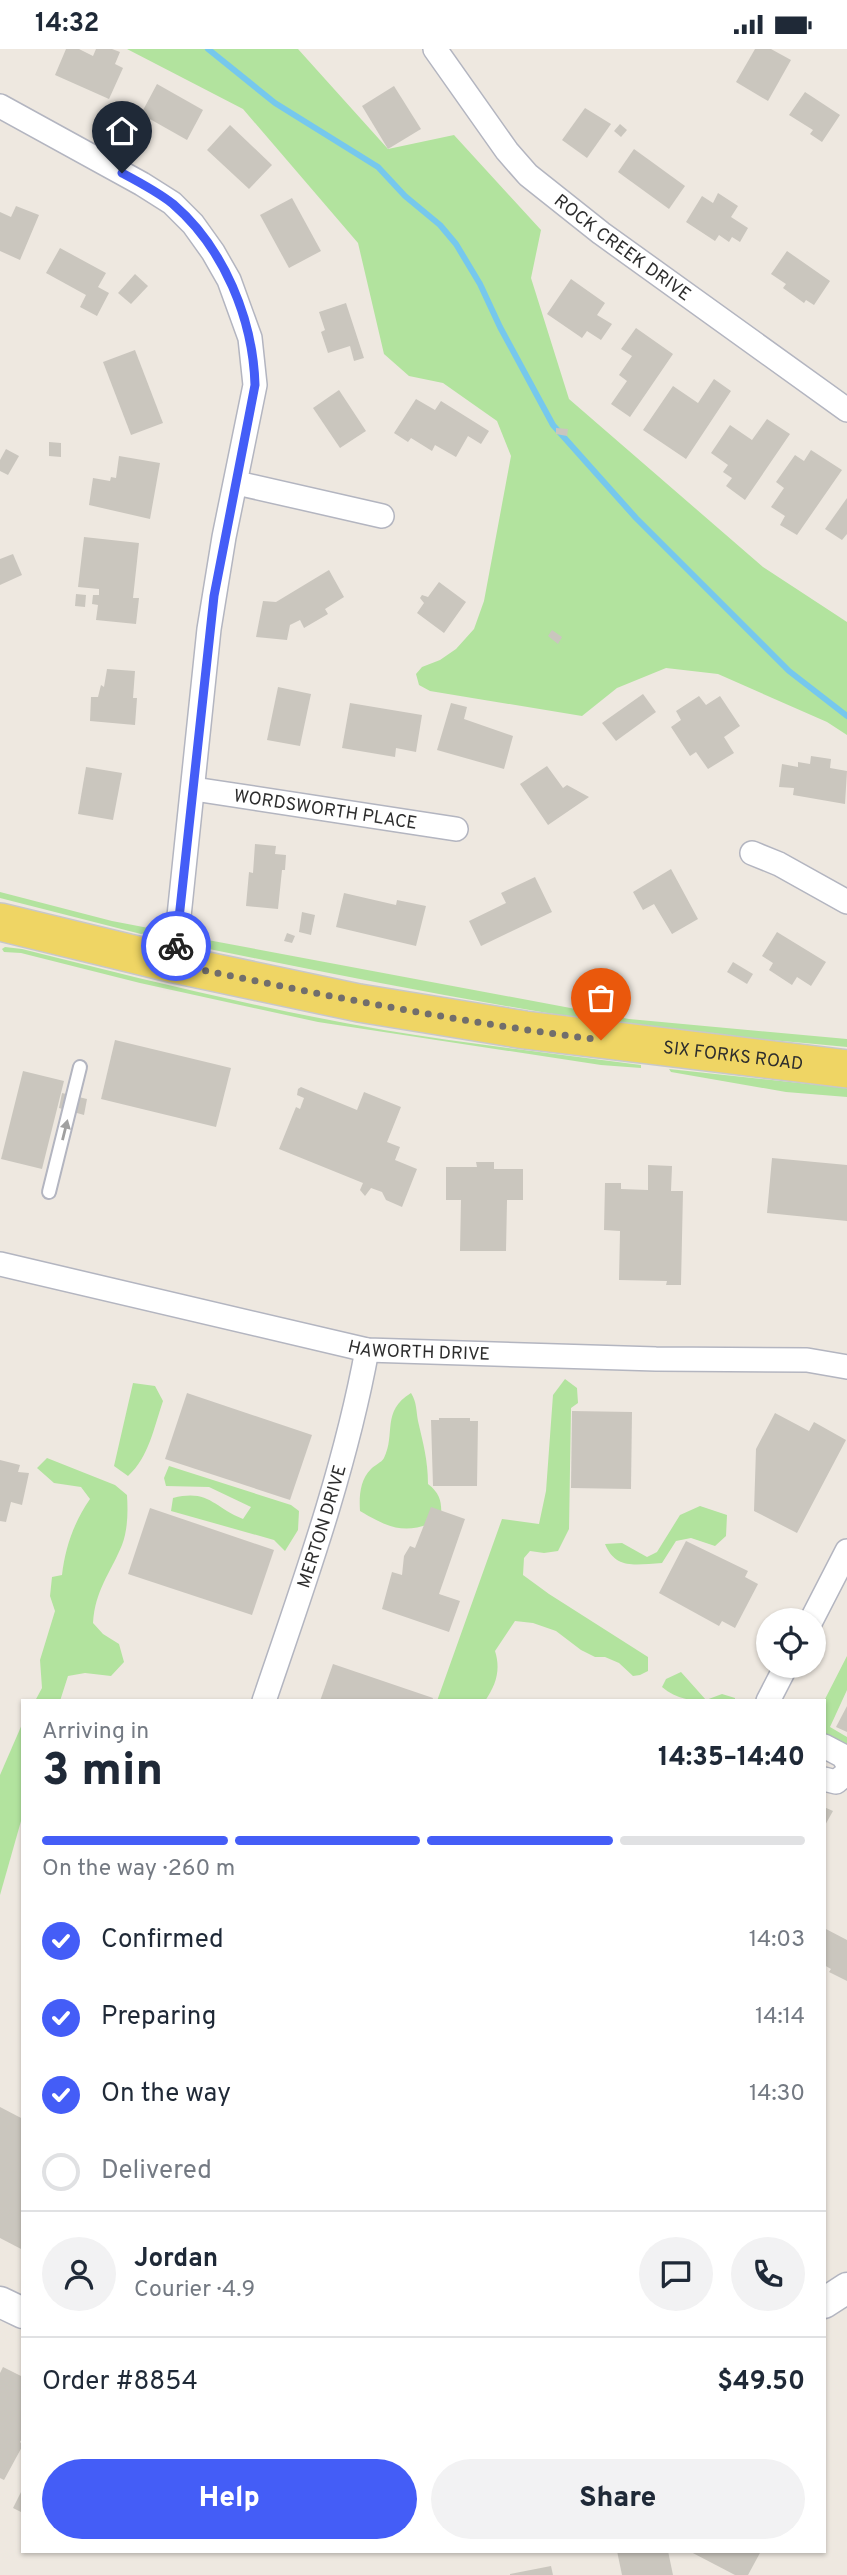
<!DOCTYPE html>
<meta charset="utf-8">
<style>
body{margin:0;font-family:Overpass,sans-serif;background:#f2f2f3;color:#1f2937;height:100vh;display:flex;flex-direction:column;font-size:26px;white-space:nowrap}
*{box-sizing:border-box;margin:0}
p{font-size:23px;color:#747a83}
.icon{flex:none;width:38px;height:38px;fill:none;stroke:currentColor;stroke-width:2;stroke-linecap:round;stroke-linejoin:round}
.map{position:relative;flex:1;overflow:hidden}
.drawer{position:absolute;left:21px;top:1650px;width:805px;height:854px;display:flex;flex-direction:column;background:#fff;border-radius:0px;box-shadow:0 2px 5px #0004}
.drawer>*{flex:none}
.tools{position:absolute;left:756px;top:1559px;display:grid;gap:14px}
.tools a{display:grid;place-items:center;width:70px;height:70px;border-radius:50%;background:#fff;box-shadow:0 2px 5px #0004;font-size:35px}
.pin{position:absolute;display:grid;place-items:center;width:60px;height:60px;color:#fff;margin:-72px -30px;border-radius:50% 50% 50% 0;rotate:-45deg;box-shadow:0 0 7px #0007}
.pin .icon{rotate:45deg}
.courier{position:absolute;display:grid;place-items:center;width:70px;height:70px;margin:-35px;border:5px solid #445df7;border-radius:50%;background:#fff;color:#222;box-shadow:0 2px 9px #0007}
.summary em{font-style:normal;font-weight:800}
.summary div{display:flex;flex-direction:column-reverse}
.summary{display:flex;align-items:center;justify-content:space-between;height:119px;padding:0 21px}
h1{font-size:46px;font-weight:800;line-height:52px}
.bar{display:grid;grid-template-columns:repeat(4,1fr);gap:10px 7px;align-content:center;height:84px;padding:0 21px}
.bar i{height:9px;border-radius:5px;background:#e0e1e3}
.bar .on{background:#445df7}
.bar p{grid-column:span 4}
.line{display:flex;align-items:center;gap:18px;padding:0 21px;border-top:2px solid #e0e1e3}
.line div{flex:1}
.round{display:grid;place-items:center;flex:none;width:74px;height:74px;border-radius:37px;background:#f2f2f3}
ol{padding:0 21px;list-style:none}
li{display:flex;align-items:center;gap:21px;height:77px}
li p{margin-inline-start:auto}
li .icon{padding:7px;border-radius:50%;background:#445df7;color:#fff;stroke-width:4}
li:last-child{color:#747a83}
li i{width:38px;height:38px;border:4px solid #e0e1e3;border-radius:50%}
.cta{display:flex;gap:14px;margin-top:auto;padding:14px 21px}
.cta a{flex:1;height:80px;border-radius:42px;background:#445df7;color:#fff;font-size:28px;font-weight:800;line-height:80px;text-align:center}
.cta a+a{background:#f2f2f3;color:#1f2937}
.status{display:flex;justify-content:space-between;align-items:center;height:49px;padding:0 35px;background:#fff;direction:ltr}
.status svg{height:19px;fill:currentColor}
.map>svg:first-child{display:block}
.green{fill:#b2e39e}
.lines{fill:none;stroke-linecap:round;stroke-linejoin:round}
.stream{stroke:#76c8ed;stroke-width:6}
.building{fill:#cac6be}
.service-casing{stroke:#b3b5c0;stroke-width:16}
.minor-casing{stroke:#b3b5c0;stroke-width:26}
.tertiary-casing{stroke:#b3b5c0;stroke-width:33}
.primary-casing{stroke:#c8c8c8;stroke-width:40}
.service{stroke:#fff;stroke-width:12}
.minor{stroke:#fff;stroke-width:23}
.tertiary{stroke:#fff;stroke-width:30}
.primary{stroke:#efd564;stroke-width:37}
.oneway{fill:#a0a0a0}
.done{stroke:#716e6c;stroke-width:7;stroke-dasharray:0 12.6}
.route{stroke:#445df7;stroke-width:9}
.labels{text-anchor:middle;stroke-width:6;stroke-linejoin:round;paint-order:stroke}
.street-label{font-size:18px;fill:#2d2d2d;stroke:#fff}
</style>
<div class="status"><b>14:32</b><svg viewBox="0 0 49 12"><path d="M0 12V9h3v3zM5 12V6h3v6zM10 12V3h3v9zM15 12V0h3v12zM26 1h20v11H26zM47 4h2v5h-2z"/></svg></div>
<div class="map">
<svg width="847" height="2526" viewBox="0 0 847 2526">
<rect width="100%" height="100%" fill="#eee8e0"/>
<g class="green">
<polygon points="127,0 298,0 388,100 454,86 541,181 531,229 569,350 763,518 847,573 847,686 827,673 718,625 666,619 617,639 582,667 430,642 419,636 416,625 422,618 440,611 456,600 474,580 484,552 511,407 497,372 443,334 409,327 384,305 358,194 243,60"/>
<polygon points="0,843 112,872 159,881 141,885 0,849"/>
<path d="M 197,889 L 629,970 L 847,990 L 847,998 C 759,990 671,983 584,970 C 458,950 333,925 209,900 L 200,895 Z"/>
<path d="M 5,898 L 22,900 C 141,930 262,960 384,981 C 469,995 555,1005 641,1016 L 641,1019 L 601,1016 L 318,973 L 140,934 L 21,904 L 4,903 L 2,900 Z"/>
<polygon points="669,1020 847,1039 847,1048 786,1043 671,1023"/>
<path d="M 565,1330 L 577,1339 L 578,1354 L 571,1359 L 569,1480 L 558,1502 L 544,1504 L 530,1502 L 524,1509 L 523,1526 L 549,1545 L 648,1608 L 648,1622 L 640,1626 L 633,1627 L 619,1614 L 605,1608 L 595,1608 L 581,1601 L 556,1582 L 533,1574 L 515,1572 L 495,1602 C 501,1621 496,1636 485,1652 L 437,1652 L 502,1470 L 539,1475 L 546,1442 L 553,1346 Z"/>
<path d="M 133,1334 L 155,1337 L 163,1352 C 154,1378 149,1408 128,1427 L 114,1417 Z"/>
<path d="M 411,1344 C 417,1354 416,1361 418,1372 C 423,1394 428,1411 428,1435 C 441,1445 442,1454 441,1470 C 407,1486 392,1481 360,1462 C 359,1447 360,1431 371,1420 C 376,1415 381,1414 384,1409 C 396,1385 381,1362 411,1344 Z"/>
<path d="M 47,1409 L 115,1436 L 127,1446 C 128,1462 128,1480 122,1496 C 110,1525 95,1541 93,1574 L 103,1585 L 119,1595 L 124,1613 L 111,1627 L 85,1624 L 68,1627 L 60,1652 L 35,1652 L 42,1639 L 40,1611 L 55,1562 L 50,1547 L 52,1528 L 62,1526 C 65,1499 74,1473 90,1450 L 81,1438 L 54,1434 L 37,1419 Z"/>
<path d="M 169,1417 L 291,1456 L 299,1462 L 298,1481 L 285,1502 L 274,1491 L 171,1462 L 173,1449 C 209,1440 213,1458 243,1470 L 251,1458 L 209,1438 L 166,1437 L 164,1429 Z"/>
<path d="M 700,1457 L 727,1466 L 726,1487 L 715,1497 L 691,1489 L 676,1492 L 662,1514 C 638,1515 616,1522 605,1495 L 622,1494 L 647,1508 L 657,1503 L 680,1466 Z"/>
<polygon points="847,1607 847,1641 830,1678 847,1688 847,1702 824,1689 824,1652"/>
<path d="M 681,1623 L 706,1651 L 722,1645 L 735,1649 L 735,1652 C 708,1652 683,1656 662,1638 L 666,1630 Z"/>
<polygon points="23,1673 23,1765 0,1846 0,1726"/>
</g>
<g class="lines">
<polyline class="stream" points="208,0 275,54 378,118 405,147 440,176 456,195 480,235 500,278 553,376 636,469 789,622 847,667"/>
</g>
<g class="building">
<polygon points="66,0 79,0 93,7 96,0 112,0 120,3 115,15 123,19 109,50 55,26"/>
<polygon points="755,0 771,0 791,11 768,52 736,33"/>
<polygon points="157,35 203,61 187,91 141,65"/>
<polygon points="394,37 421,80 388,100 362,57"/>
<polygon points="805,43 840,66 822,93 810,85 813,81 789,66"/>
<polygon points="585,59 611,75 587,109 562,91"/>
<polygon points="620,75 627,81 621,88 614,82"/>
<polygon points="230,76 272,116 249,140 207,101"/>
<polygon points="634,100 685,137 669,160 618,123"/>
<polygon points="718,144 738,157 731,168 748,179 740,193 732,188 729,193 719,186 715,192 686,173 702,147 713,154"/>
<polygon points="292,149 321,202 289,219 260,166"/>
<polygon points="16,157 39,166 20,211 0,202 0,163 11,168"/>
<polygon points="60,199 106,224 98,238 109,244 97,267 80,258 86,246 46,224"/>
<polygon points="787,202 830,232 814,256 806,251 804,254 783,239 786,235 771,225"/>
<polygon points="135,225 148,237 131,255 118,244"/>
<polygon points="571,230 605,254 597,266 612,275 601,291 587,282 582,289 547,265"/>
<polygon points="346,254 364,309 354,312 350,297 328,304 321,283 325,281 319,263"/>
<polygon points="636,279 673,305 630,368 611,355 627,332 619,326 632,307 621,300"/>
<polygon points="135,301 163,374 131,386 103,313"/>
<polygon points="714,330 731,342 686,410 643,381 673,337 698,354"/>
<polygon points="339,341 366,382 340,399 313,359"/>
<polygon points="416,350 435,361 441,352 489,382 481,395 468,387 456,408 435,396 432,402 411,389 408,393 394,384"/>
<polygon points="767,370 790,385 745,451 726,437 732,429 723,423 728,416 711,404 730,376 752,391"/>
<polygon points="556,379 568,380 567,387 556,385"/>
<polygon points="49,393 61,394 61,408 49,407"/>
<polygon points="6,400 19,407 8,426 0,422 0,411"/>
<polygon points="811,401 842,421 797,486 780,476 785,467 771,458 784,439 776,433 795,406 804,412"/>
<polygon points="119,407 160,414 150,470 89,456 93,429 110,432 111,428 116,429"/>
<polygon points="847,449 847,485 842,491 825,480"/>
<polygon points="84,488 139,494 133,549 139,549 136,575 96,571 98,556 92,555 93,546 99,546 99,540 78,538"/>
<polygon points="13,505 22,526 0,536 0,510"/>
<polygon points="329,521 344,548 325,560 328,565 304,579 300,571 290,576 287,591 256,588 263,552 276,553"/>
<polygon points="439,533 466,553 444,584 417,564 424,554 420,549 422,546 428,548"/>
<polygon points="76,545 86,546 85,558 75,557"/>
<polygon points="552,581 562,588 558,595 548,587"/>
<polygon points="107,620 135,622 133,649 137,649 135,676 90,672 91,648 98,648 101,636 104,638"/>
<polygon points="278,638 311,645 300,697 267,691"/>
<polygon points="643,645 656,663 616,692 602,674"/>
<polygon points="699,647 706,656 720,647 740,677 724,688 734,704 708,720 696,703 690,707 671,678 681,671 676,662"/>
<polygon points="350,654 422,666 416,703 396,699 395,708 342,699"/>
<polygon points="451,654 467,658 464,670 513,687 504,720 437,701"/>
<polygon points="811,707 831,710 830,719 847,722 845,755 793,746 794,739 779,738 782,715 798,718 798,713 810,715"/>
<polygon points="547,717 563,739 567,736 589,748 548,776 520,735"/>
<polygon points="86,718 122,724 113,771 78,765"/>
<polygon points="255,795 276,797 275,805 286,806 285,821 282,821 278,860 246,857 249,823 253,824"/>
<polygon points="671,820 698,870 672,885 654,855 643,861 633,843"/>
<polygon points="535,828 552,863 481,897 469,872 506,854 501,844"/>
<polygon points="344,844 396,856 397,851 426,857 416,897 336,878"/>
<polygon points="302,863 315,866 311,886 299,883"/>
<polygon points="777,883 826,913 811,937 797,928 792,936 769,921 773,914 762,907"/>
<polygon points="287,884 295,887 292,894 284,892"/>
<polygon points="733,913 753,925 747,935 727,923"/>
<polygon points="115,991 231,1019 216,1078 101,1050"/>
<polygon points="23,1022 64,1032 42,1120 1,1110"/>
<polygon points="301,1038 357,1061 364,1043 401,1058 387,1093 400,1098 395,1111 417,1120 402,1158 386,1151 382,1143 371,1139 365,1147 360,1141 363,1134 279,1100 296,1058 300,1060 304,1049 297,1046 298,1040"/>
<polygon points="62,1044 87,1050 84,1066 59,1059"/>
<polygon points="772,1109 847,1116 847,1172 767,1164"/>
<polygon points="476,1113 494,1113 494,1120 523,1120 523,1151 507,1151 506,1202 460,1202 461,1151 446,1151 446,1118 477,1118"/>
<polygon points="648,1116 672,1117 671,1142 683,1142 681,1236 666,1236 667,1232 619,1231 620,1182 604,1181 605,1134 621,1134 621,1140 648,1141"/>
<polygon points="187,1344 312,1386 290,1451 165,1410"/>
<polygon points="572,1362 632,1363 631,1440 571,1439"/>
<polygon points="775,1364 809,1382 814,1373 846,1391 797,1484 754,1462 756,1400"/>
<polygon points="439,1369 470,1369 470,1372 478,1372 477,1437 433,1437 431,1371 439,1371"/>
<polygon points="0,1411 20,1416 18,1423 29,1424 22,1456 11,1453 6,1473 0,1472"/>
<polygon points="431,1458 465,1470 439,1545 460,1552 449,1583 382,1560 392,1523 402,1526 404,1507 410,1497 415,1499"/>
<polygon points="150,1459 274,1501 252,1566 128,1525"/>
<polygon points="686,1492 748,1522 745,1528 758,1535 735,1579 722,1572 719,1577 659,1544"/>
<polygon points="333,1615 433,1649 432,1652 320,1652"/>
<polygon points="847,1657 847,1683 836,1678"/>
<polygon points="824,1758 833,1762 824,1778"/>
<polygon points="824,1879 847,1891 847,1932 829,1923 831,1920 824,1916"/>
<polygon points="0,2058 23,2070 23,2201 0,2189"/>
<polygon points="3,2318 23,2328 23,2388 20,2393 23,2396 4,2431 0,2429 0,2324"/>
<polygon points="23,2439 23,2464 13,2459"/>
<polygon points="617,2502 668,2502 673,2526 622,2526"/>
<polygon points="689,2502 761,2502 748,2526 735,2526"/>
<polygon points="551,2517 553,2526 510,2526 510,2525"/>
</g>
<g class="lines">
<defs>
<polyline id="service" points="49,1143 80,1018"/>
<g id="minor">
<path id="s1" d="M 435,0 L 507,102 L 528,126 L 601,184 L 847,361"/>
<polyline points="0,57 142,135 172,154 193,175 213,203 229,231 250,289 255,336 224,488 209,580 174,915"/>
<polyline points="237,434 382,467"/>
<path id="s2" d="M 194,740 L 456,780"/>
<polyline points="752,804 779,815 847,853"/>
<path id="s3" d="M 0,1215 L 367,1301 L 656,1310 L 807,1311 L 847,1318"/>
<polyline points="811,1572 847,1502"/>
<path id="s4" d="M 264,1652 C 303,1537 345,1421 367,1301"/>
<polyline points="768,1652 786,1617"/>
<polyline points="824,1697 843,1707 847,1714"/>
<polyline points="824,1730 836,1733 847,1724"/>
</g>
<g id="tertiary">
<polyline points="0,2253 23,2264"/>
<polyline points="824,2254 847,2239"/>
</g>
<g id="primary">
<path id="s5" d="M 0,873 L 174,915 L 359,954 L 525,981 L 847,1020"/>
</g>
</defs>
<use href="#service" class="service-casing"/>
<use href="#minor" class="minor-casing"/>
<use href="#tertiary" class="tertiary-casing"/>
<use href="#primary" class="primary-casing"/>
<use href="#service" class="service"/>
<use href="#minor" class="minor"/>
<use href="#tertiary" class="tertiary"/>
<use href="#primary" class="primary"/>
</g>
<defs><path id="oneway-solid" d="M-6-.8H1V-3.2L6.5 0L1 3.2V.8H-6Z" transform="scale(1.75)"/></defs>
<use class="oneway" href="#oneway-solid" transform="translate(65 1081) rotate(-76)"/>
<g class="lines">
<path class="done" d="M 176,897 L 174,915 C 316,945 457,973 601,991"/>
<path class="route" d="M 122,124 C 139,133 158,143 173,155 C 224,199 253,270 255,336 L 214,547 L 176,897"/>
</g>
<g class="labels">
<g class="street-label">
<text dy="6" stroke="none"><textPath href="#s1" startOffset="276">ROCK CREEK DRIVE</textPath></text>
<text dy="6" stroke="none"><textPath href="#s2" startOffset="133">WORDSWORTH PLACE</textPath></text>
<text dy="6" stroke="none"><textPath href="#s5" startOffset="746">SIX FORKS ROAD</textPath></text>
<text dy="6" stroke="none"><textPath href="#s3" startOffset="429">HAWORTH DRIVE</textPath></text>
<text dy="6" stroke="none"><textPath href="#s4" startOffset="184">MERTON DRIVE</textPath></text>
</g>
</g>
</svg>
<div class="tools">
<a><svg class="icon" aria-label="locate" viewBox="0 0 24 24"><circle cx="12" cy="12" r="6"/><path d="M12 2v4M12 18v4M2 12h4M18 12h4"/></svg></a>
</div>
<div class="pin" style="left:601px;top:991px;background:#ea580c"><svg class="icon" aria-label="bag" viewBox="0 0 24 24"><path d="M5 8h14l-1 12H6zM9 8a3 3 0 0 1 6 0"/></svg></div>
<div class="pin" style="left:122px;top:124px;background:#1f2937"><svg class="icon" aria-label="home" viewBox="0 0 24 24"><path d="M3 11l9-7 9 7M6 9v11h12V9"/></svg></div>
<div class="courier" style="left:176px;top:897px"><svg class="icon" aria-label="bike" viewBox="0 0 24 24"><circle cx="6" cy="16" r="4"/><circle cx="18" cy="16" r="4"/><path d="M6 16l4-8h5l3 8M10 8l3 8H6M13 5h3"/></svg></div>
<section class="drawer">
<div class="summary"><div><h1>3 min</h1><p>Arriving in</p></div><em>14:35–14:40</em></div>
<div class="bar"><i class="on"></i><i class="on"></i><i class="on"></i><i></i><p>On the way · 260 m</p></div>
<ol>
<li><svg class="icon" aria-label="check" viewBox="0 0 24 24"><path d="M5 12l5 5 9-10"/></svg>Confirmed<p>14:03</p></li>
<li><svg class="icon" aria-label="check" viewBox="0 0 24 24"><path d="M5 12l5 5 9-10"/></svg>Preparing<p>14:14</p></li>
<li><svg class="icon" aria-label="check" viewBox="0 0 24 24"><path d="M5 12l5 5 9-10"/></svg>On the way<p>14:30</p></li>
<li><i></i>Delivered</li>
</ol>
<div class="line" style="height:126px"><a class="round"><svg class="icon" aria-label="person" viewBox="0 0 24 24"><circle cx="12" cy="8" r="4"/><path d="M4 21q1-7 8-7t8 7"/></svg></a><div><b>Jordan</b><p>Courier · 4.9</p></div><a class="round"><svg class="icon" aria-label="chat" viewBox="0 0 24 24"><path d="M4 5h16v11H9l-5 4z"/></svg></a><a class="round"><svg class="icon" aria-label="phone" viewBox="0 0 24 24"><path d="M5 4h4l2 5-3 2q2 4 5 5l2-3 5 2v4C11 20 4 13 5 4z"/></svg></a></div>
<div class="line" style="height:91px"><div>Order #8854</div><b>$49.50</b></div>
<div class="cta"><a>Help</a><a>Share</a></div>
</section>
</div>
